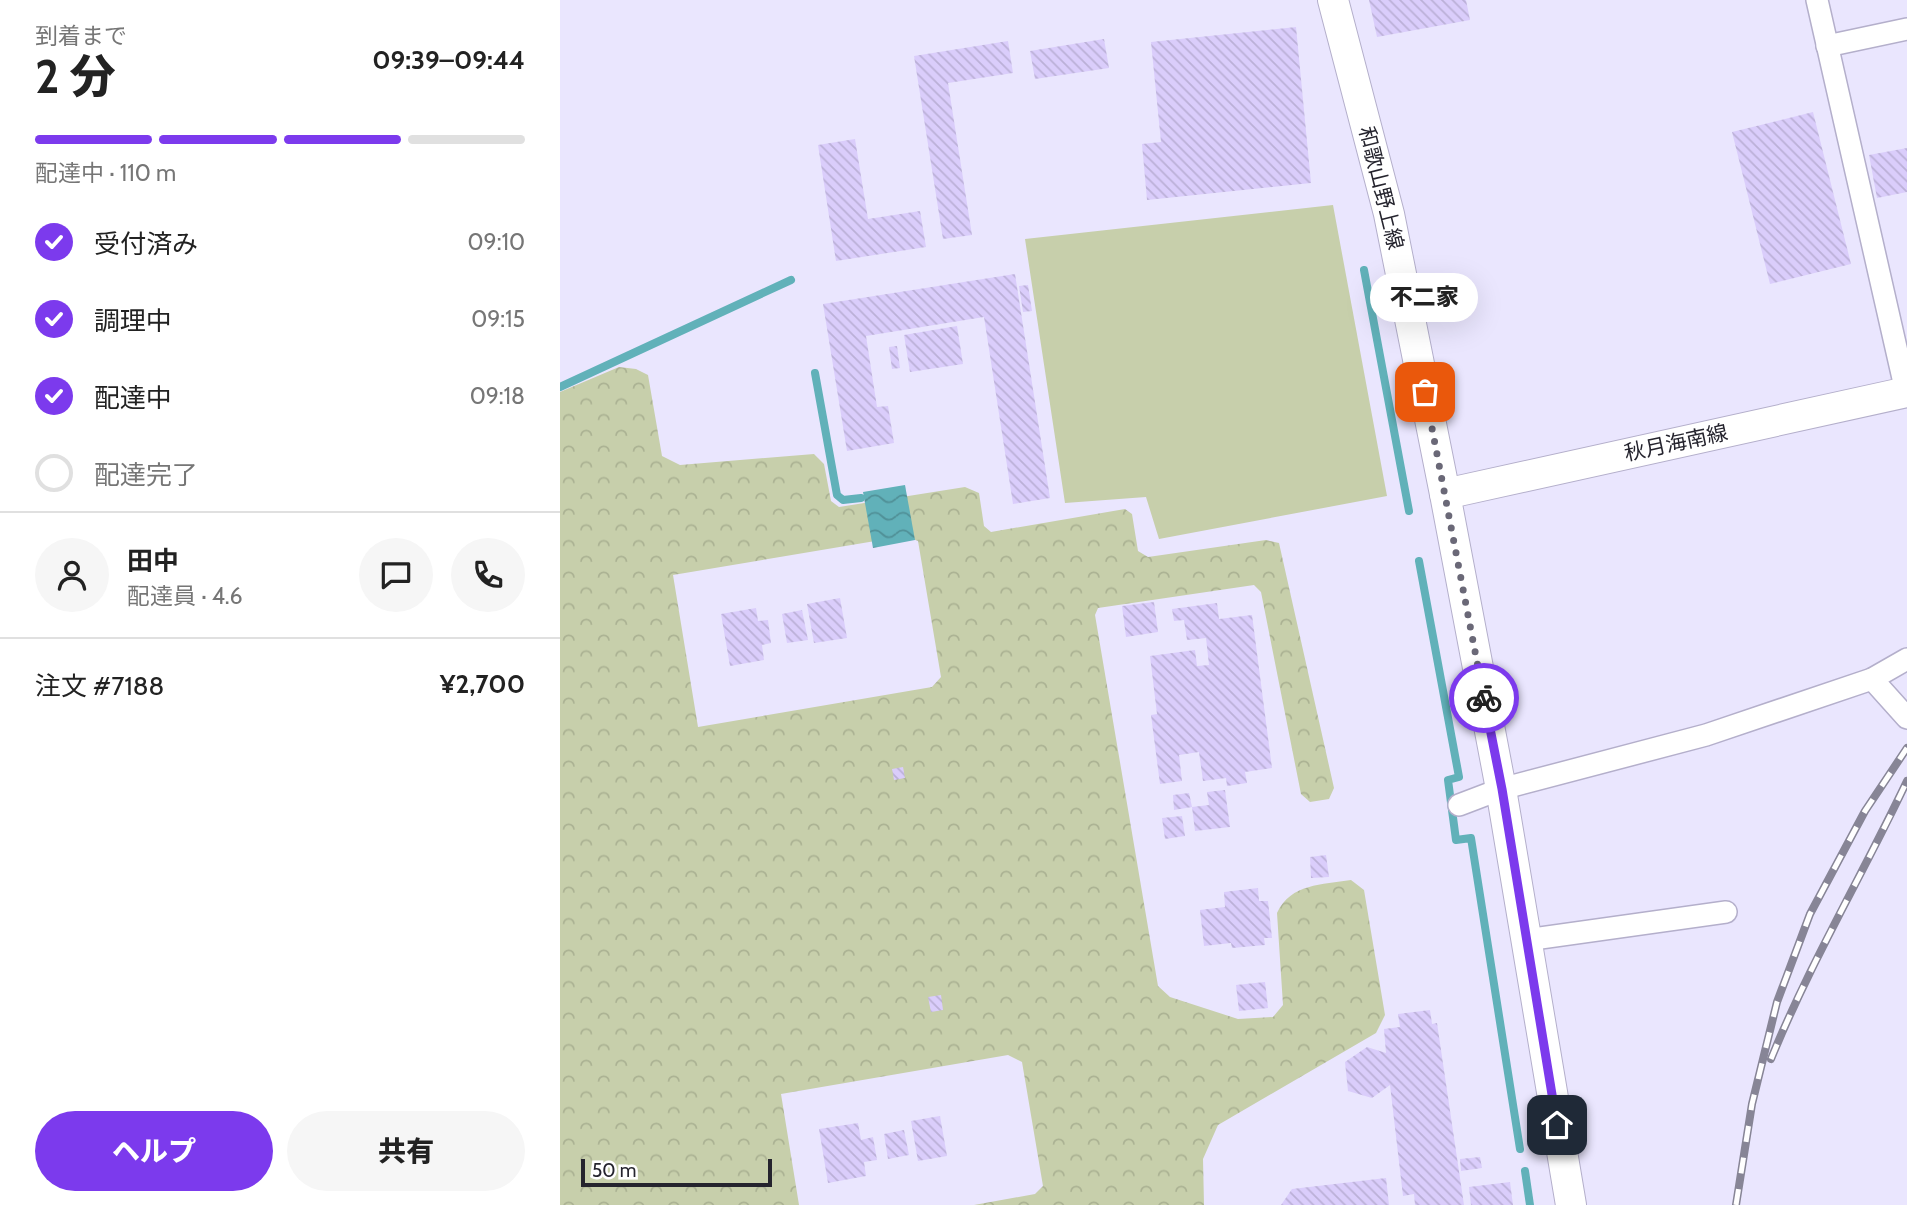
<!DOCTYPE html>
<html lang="ja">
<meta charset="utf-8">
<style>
body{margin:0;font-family:Cabin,"Noto Sans JP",sans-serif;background:#f6f6f6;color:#222;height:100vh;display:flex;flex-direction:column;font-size:26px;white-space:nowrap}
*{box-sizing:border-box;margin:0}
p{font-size:23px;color:#767676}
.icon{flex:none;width:38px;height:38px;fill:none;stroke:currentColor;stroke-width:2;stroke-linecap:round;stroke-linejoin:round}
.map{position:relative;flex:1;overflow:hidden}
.panel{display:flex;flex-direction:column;background:#fff;width:560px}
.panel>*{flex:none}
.scale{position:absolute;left:21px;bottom:18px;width:191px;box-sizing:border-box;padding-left:7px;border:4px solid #25242e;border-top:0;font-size:19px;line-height:24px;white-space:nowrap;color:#25242e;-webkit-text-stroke:5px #fff;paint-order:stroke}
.pin{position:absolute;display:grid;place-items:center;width:60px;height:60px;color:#fff;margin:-30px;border-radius:14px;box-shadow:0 4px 10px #0006}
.courier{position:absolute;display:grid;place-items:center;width:70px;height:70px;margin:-35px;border:5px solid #7c3aed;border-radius:50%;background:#fff;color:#222;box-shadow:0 2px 9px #0007}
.bubble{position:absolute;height:49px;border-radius:24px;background:#fff;box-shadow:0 7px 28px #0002;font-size:23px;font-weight:800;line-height:49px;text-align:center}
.head em{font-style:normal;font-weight:800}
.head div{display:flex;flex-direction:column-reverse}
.head{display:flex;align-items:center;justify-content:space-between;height:119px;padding:0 35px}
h1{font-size:46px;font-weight:800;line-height:52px}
.bar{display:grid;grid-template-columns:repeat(4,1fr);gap:10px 7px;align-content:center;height:84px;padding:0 35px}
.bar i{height:9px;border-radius:5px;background:#e0e0e0}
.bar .active{background:#7c3aed}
.bar p{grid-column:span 4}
.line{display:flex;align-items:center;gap:18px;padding:0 35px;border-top:2px solid #e0e0e0}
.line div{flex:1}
.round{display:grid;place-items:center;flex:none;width:74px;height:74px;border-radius:37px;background:#f6f6f6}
ol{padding:0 35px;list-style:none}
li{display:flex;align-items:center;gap:21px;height:77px}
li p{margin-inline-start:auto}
li .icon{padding:7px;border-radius:50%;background:#7c3aed;color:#fff;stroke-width:4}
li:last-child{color:#767676}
li i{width:38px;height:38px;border:4px solid #e0e0e0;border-radius:50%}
.primary-button{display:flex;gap:14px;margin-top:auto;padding:14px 35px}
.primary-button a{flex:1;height:80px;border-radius:42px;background:#7c3aed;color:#fff;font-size:28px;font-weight:800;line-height:80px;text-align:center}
.primary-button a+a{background:#f6f6f6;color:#222}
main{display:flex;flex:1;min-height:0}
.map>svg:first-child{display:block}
.forest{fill:url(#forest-crowns);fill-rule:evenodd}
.garden{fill:#c7cfab}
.water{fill:url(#water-waves)}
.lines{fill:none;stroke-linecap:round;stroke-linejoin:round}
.stream{stroke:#61b1b9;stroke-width:8}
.building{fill:url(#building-back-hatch)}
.street-casing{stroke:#b4afcb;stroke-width:24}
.secondary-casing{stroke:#b4afcb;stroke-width:32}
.street{stroke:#fff;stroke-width:21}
.secondary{stroke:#fff;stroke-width:30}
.rail-casing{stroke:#878596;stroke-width:8}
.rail{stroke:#fff;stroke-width:5;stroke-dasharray:16;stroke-linecap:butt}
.done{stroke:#6a6877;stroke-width:7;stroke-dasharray:0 12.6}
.route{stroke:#7c3aed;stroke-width:9}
.labels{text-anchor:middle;stroke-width:7;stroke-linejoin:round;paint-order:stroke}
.street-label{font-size:21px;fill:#25242e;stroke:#fff}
</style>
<main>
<section class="panel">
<div class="head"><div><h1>2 分</h1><p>到着まで</p></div><em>09:39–09:44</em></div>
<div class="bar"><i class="active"></i><i class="active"></i><i class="active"></i><i></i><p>配達中 · 110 m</p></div>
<ol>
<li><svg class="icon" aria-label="check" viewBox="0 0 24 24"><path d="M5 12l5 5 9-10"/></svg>受付済み<p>09:10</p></li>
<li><svg class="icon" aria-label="check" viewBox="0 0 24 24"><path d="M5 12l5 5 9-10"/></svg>調理中<p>09:15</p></li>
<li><svg class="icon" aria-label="check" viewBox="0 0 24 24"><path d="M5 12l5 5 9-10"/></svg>配達中<p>09:18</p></li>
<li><i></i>配達完了</li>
</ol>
<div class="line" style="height:126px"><a class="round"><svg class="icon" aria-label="person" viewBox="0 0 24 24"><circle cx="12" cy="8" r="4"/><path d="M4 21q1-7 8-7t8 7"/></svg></a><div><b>田中</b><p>配達員 · 4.6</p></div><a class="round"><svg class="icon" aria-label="chat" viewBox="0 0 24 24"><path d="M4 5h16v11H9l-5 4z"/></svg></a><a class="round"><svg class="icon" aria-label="phone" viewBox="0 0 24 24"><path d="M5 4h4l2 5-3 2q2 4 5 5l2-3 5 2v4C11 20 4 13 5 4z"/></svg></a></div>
<div class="line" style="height:91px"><div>注文 #7188</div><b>¥2,700</b></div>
<div class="primary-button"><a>ヘルプ</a><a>共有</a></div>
</section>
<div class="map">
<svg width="1347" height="1205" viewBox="0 0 1347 1205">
<defs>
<pattern id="forest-crowns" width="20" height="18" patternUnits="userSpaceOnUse" patternTransform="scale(1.75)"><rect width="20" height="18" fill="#c7cfab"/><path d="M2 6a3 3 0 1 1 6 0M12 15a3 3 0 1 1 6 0" fill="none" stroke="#abb293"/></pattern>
<pattern id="water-waves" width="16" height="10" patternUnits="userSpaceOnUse" patternTransform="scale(1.75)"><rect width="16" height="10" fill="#61b1b9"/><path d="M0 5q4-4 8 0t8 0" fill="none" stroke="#509097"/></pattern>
<pattern id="building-back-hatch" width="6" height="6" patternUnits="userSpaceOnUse" patternTransform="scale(1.75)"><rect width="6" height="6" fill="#dacdfb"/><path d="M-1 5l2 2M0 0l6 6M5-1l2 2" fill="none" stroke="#bbb0d7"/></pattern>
</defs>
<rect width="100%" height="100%" fill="#eae6fe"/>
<path class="forest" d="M 59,367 L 76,369 L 88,375 L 102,456 L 120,465 L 254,454 L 264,464 L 271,501 L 279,507 L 405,487 L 419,493 L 424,526 L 431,532 L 565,509 L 572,514 L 578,551 L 588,557 L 706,540 L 719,543 L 774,788 L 769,799 L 750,802 L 741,794 L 701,592 L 694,585 L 538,608 L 535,615 L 598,986 L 610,997 L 678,1019 L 713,1017 L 723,1005 L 717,913 C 731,883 762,885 791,880 L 804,890 L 825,1015 L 816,1033 L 658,1125 L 643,1159 L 644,1205 L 414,1205 L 475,1194 L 483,1186 L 462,1062 L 448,1055 L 221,1094 L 239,1205 L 0,1205 L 0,392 ZM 345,536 L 358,541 L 381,677 L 372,687 L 138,727 L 113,575 Z"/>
<polygon class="garden" points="773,205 827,496 599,539 586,497 505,503 465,239"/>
<polygon class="water" points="345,485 355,540 313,548 303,492"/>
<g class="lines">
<g class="stream">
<polyline points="804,270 849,511"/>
<polyline points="255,373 277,495 283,500 301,498"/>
<polyline points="0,387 231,280"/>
<polyline points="859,561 899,777 888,780 896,840 911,838 960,1149"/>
<polyline points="965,1171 970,1205"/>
</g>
</g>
<g class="building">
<polygon points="809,0 906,0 910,20 817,37"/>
<polygon points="736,27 751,183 587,200 582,144 601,142 591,42"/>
<polygon points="544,39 549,68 475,79 470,51"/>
<polygon points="448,41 453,73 388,83 412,235 383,239 354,56"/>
<polygon points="1253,112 1291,264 1210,284 1172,132"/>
<polygon points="295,139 308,219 360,211 366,247 276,261 258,145"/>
<polygon points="1347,148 1347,192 1317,198 1309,155"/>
<polygon points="455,274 490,498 453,504 424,317 306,336 317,407 328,406 334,443 287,451 263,304"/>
<polygon points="468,285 472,311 463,312 459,286"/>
<polygon points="397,326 403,364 350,372 344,335"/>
<polygon points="337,346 340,368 332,369 329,347"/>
<polygon points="280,598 287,638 254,643 247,604"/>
<polygon points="594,602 598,632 566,637 562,606"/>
<polygon points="657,603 659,619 692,615 712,768 685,772 687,783 667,786 666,778 643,781 639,752 619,755 622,781 600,784 591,715 597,714 590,656 635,650 637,666 649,665 646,638 627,640 624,620 614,621 612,609"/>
<polygon points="196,608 198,621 208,620 211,643 202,645 204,660 170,666 161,614"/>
<polygon points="242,610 248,640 227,643 222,614"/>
<polygon points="343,767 345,778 334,780 332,769"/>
<polygon points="665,790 670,827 635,831 632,807 649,805 647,792"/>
<polygon points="629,793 632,807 614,810 613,795"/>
<polygon points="622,816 625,836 605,839 602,818"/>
<polygon points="766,855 769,877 751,878 750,857"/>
<polygon points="698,888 699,901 708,901 712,938 704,938 705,945 672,948 671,943 644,946 640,910 665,907 664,892"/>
<polygon points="705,982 708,1008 679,1011 676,985"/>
<polygon points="381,995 383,1010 371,1012 368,997"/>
<polygon points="870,1010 872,1024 877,1023 904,1205 855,1205 854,1194 843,1196 830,1085 812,1098 788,1091 785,1062 807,1047 826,1053 824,1029 840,1027 838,1014"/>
<polygon points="380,1116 387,1156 358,1161 351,1121"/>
<polygon points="298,1123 301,1140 313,1137 317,1160 304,1162 306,1176 268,1183 259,1129"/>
<polygon points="344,1130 349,1155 328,1159 324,1134"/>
<polygon points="920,1157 922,1168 901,1171 900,1159"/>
<polygon points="826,1178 829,1205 721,1205 732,1189"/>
<polygon points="950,1182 953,1205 911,1205 909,1187"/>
</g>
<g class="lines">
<defs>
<g id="street">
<polyline points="1257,0 1347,396"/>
<polyline points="1267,46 1347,29"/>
<polyline points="1312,679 1347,718"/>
<polyline points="899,805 941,789 1146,735 1312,679 1347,659"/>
<polyline points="966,940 1166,912"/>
</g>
<g id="secondary">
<polyline points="773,0 829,214 885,494 941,789 1011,1205"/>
<polyline points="885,494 1347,392"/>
</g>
</defs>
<use href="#street" class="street-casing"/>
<use href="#secondary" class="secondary-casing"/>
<use href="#street" class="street"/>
<use href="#secondary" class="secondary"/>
<defs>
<g id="rail">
<path d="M 1211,1059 C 1250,963 1303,874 1347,781"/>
<polyline points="1176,1205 1192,1104 1217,1002 1250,914 1305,811 1347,748"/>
</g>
</defs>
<use href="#rail" class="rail-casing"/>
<use href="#rail" class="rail"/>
</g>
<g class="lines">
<polyline class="done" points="865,392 924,698"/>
<polyline class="route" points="924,698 942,789 997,1125"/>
</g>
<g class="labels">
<g class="street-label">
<text transform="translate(821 188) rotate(76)" y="7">和歌山野上線</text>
<text transform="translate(1116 443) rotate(-12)" y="7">秋月海南線</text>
</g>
</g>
</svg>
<div class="scale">50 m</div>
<div class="pin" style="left:865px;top:392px;background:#ea580c"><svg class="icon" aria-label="bag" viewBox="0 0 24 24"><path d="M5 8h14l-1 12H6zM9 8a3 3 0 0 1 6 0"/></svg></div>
<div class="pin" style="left:997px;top:1125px;background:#1f2937"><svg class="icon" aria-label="home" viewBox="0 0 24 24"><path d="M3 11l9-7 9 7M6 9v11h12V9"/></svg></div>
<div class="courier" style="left:924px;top:698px"><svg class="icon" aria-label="bike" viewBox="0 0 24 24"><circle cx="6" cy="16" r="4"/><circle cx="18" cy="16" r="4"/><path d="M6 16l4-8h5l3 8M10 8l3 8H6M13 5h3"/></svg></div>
<div class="bubble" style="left:810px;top:273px;width:108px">不二家</div>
</div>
</main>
